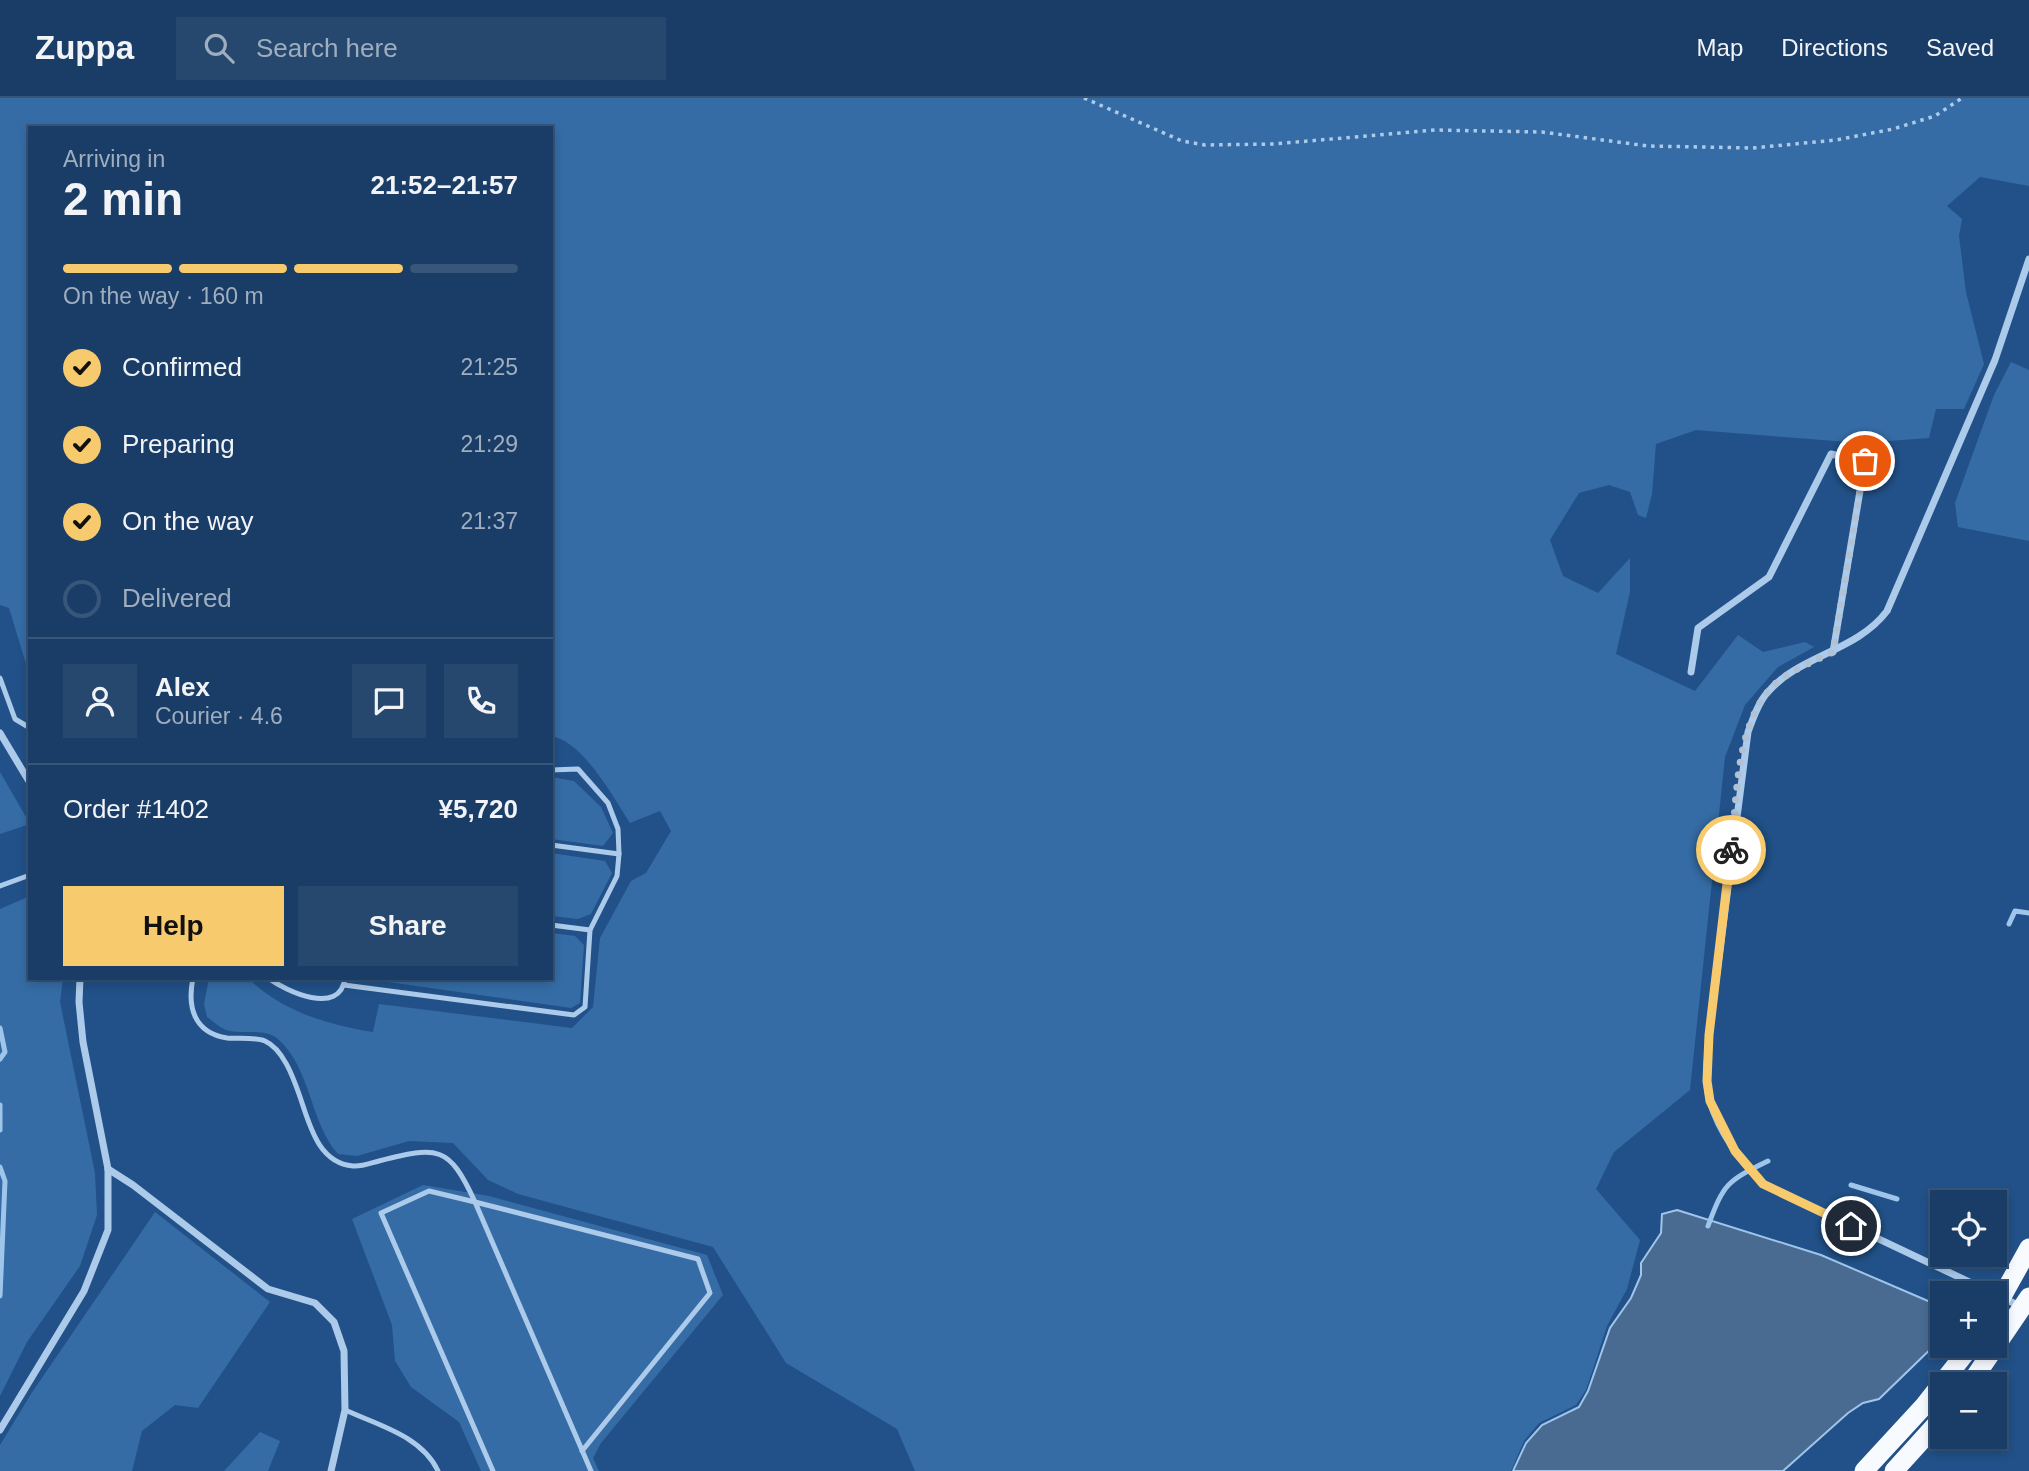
<!DOCTYPE html>
<meta charset="utf-8">
<style>
body{margin:0;font-family:Helvetica,sans-serif;background:#26486f;color:#f1f3f6;height:100vh;display:flex;flex-direction:column;font-size:26px;white-space:nowrap}
*{box-sizing:border-box;margin:0}
p{font-size:23px;color:#9faebf}
.icon{flex:none;width:38px;height:38px;fill:none;stroke:currentColor;stroke-width:2;stroke-linecap:round;stroke-linejoin:round}
.map{position:relative;flex:1;overflow:hidden}
.sheet{position:absolute;left:28px;top:28px;width:525px;height:854px;display:flex;flex-direction:column;background:#193d66;border-radius:0px;box-shadow:0 4px 10px #0003,0 0 0 2px #37567a}
.sheet>*{flex:none}
.controls{position:absolute;left:1930px;top:1092px;display:grid;gap:14px}
.controls a{display:grid;place-items:center;width:77px;height:77px;border-radius:0px;background:#193d66;box-shadow:0 4px 10px #0003,0 0 0 2px #37567a;font-size:35px}
.pin{position:absolute;display:grid;place-items:center;width:60px;height:60px;color:#fff;margin:-30px;border:4px solid #fff;border-radius:50%;box-shadow:0 2px 7px #0007}
.courier{position:absolute;display:grid;place-items:center;width:70px;height:70px;margin:-35px;border:5px solid #f7ca6d;border-radius:50%;background:#fff;color:#222;box-shadow:0 2px 9px #0007}
.summary em{font-style:normal;font-weight:700}
.summary div{display:flex;flex-direction:column-reverse}
.summary{display:flex;align-items:center;justify-content:space-between;height:119px;padding:0 35px}
h1{font-size:46px;font-weight:700;line-height:52px}
.bar{display:grid;grid-template-columns:repeat(4,1fr);gap:10px 7px;align-content:center;height:84px;padding:0 35px}
.bar i{height:9px;border-radius:5px;background:#37567a}
.bar .active{background:#f7ca6d}
.bar p{grid-column:span 4}
.line{display:flex;align-items:center;gap:18px;padding:0 35px;border-top:2px solid #37567a}
.line div{flex:1}
.round{display:grid;place-items:center;flex:none;width:74px;height:74px;border-radius:0px;background:#26486f}
ol{padding:0 35px;list-style:none}
li{display:flex;align-items:center;gap:21px;height:77px}
li p{margin-inline-start:auto}
li .icon{padding:7px;border-radius:50%;background:#f7ca6d;color:#111;stroke-width:4}
li:last-child{color:#9faebf}
li i{width:38px;height:38px;border:4px solid #37567a;border-radius:50%}
.primary-button{display:flex;gap:14px;margin-top:auto;padding:14px 35px}
.primary-button a{flex:1;height:80px;border-radius:0px;background:#f7ca6d;color:#111;font-size:28px;font-weight:700;line-height:80px;text-align:center}
.primary-button a+a{background:#26486f;color:#f1f3f6}
header{display:flex;align-items:center;gap:42px;box-sizing:border-box;height:98px;padding:0 35px;background:#193d66;border-bottom:2px solid #37567a}
header strong{font-size:33px}
nav{display:flex;gap:38px;margin-inline-start:auto;font-size:24px}
.search{width:490px;height:63px;background:#26486f;display:flex;align-items:center;gap:18px;box-sizing:border-box;padding:0 24px;border-radius:0px;color:#9faebf;font-size:26px}
.map>svg:first-child{display:block}
.green{fill:#356ca5}
.water{fill:#496b92;stroke:#9fc5eb;stroke-width:2}
.lines{fill:none;stroke-linecap:round;stroke-linejoin:round}
.stream{stroke:#9fc5eb;stroke-width:5}
.path{stroke:#accaea;stroke-width:3.5;stroke-dasharray:3.5 5;stroke-linecap:butt}
.service{stroke:#accaea;stroke-width:5}
.minor{stroke:#accaea;stroke-width:7}
.trunk{stroke:#f7fafe;stroke-width:19}
.done{stroke:#b1c2d5;stroke-width:7;stroke-dasharray:0 12.6}
.route{stroke:#f7ca6d;stroke-width:9}
</style>
<header>
<strong>Zuppa</strong>
<div class="search"><svg class="icon" aria-label="search" viewBox="0 0 24 24"><circle cx="10" cy="10" r="6"/><path d="M15 15l6 6"/></svg>Search here</div>
<nav><a>Map</a><a>Directions</a><a>Saved</a></nav>
</header>
<div class="map">
<svg width="2029" height="1373" viewBox="0 0 2029 1373">
<rect width="100%" height="100%" fill="#215188"/>
<g class="green">
<path d="M 0,0 L 2029,0 L 2029,88 L 1980,79 L 1947,108 L 1962,121 L 1959,138 L 1966,194 L 1984,266 L 1964,311 L 1936,311 L 1929,340 L 1860,345 L 1696,332 L 1656,346 L 1652,396 L 1646,420 L 1638,417 L 1630,394 L 1609,387 L 1579,395 L 1550,442 L 1563,478 L 1598,495 L 1630,460 L 1630,494 L 1616,556 L 1695,593 L 1738,537 L 1763,554 L 1805,544 L 1814,549 L 1778,569 L 1745,607 L 1725,659 L 1690,992 L 1614,1054 L 1596,1091 L 1640,1142 L 1627,1191 L 1607,1228 L 1586,1292 L 1576,1307 L 1539,1325 L 1524,1343 L 1511,1373 L 915,1373 L 897,1331 L 786,1265 L 713,1149 L 518,1096 L 488,1082 L 453,1045 L 409,1043 L 357,1058 L 338,1056 C 310,1025 311,970 278,941 C 265,930 245,936 230,933 C 222,932 214,924 207,919 L 204,906 L 209,880 L 248,880 C 280,913 329,927 373,934 L 379,906 L 572,930 L 593,909 L 600,840 L 631,783 L 646,775 L 671,733 L 660,713 L 630,725 C 613,699 583,643 551,638 L 551,30 L 30,30 L 30,579 L 9,510 L 0,507 Z"/>
<polygon points="2011,264 2029,272 2029,443 1958,429 1955,405 1994,297"/>
<polygon points="0,674 30,726 0,736"/>
<polygon points="551,679 574,683 601,709 613,735 603,748 551,741"/>
<polygon points="551,755 605,763 612,775 591,816 578,821 551,818"/>
<polygon points="30,798 30,880 63,880 60,904 95,1075 97,1117 80,1168 27,1244 0,1298 0,811"/>
<polygon points="551,835 575,838 584,847 580,905 571,910 360,880 551,880"/>
<polygon points="423,1087 489,1098 707,1157 723,1197 601,1345 593,1360 599,1373 481,1373 459,1324 411,1289 395,1263 392,1227 352,1121"/>
<polygon points="155,1114 270,1204 198,1310 175,1307 142,1333 132,1373 0,1373 0,1347 31,1296"/>
<polygon points="260,1334 280,1343 268,1373 224,1373"/>
</g>
<polygon class="water" points="1677,1112 1821,1157 1942,1209 1942,1240 1879,1301 1863,1305 1848,1315 1783,1373 1513,1373 1526,1345 1542,1327 1579,1309 1588,1293 1610,1230 1631,1200 1641,1177 1641,1165 1661,1135 1662,1116"/>
<g class="lines">
<g class="stream">
<polyline points="2009,826 2015,813 2029,815"/>
<polyline points="0,930 5,954 0,961"/>
<polyline points="0,1007 0,1032"/>
<polyline points="0,1069 5,1083 0,1198"/>
<polyline points="1851,1087 1897,1101"/>
<path d="M 1708,1128 C 1724,1085 1727,1083 1768,1063"/>
</g>
<polyline class="path" points="1084,0 1182,43 1205,47 1274,46 1435,32 1542,34 1648,48 1753,50 1836,42 1893,31 1935,18 1962,0"/>
<g class="service">
<polyline points="0,580 15,621 30,630"/>
<polyline points="551,747 619,756"/>
<polyline points="0,788 30,777"/>
<polyline points="551,827 590,832"/>
<path d="M 193,880 C 187,909 194,935 227,940 C 239,941 255,939 265,943 C 283,951 293,979 299,996 C 309,1024 317,1065 353,1068 C 361,1069 371,1065 379,1063 C 438,1048 449,1047 475,1104 L 698,1161 L 710,1195 L 582,1353"/>
<path d="M 268,880 C 286,893 340,919 345,880"/>
<polyline points="344,887 574,917 585,909 590,832 617,778 619,756 618,731 608,705 578,671 551,672"/>
<path d="M 345,1312 C 378,1327 422,1338 438,1373"/>
<polyline points="493,1373 381,1115 429,1093 475,1104 591,1373"/>
</g>
<g class="minor">
<polyline points="1691,574 1698,530 1769,479 1831,356 1865,363 1833,554"/>
<polyline points="0,635 30,685"/>
<polyline points="108,1071 133,1087 268,1191 315,1205 334,1224 344,1253 345,1312 331,1373"/>
<path d="M 2022,1209 L 1763,1086 C 1741,1064 1719,1034 1710,1003 C 1704,983 1708,958 1709,937 L 1748,634 C 1753,621 1758,605 1767,595 C 1799,557 1856,554 1887,513 L 1995,262 L 2029,161"/>
<polyline points="0,1332 84,1193 108,1132 108,1071 83,944 79,904 80,880"/>
</g>
<g class="trunk">
<polyline points="1995,1211 2029,1150"/>
<polyline points="1970,1286 2029,1199"/>
<polyline points="1864,1373 1923,1309 1971,1248"/>
<polyline points="1894,1373 1942,1320"/>
</g>
</g>
<g class="lines">
<path class="done" d="M 1731,752 C 1737,703 1735,637 1766,596 C 1781,575 1811,565 1833,554 L 1865,363"/>
<polyline class="route" points="1731,752 1709,937 1707,983 1710,1003 1735,1053 1763,1086 1851,1128"/>
</g>
</svg>
<div class="controls">
<a><svg class="icon" aria-label="locate" viewBox="0 0 24 24"><circle cx="12" cy="12" r="6"/><path d="M12 2v4M12 18v4M2 12h4M18 12h4"/></svg></a>
<a>+</a>
<a>−</a>
</div>
<div class="pin" style="left:1865px;top:363px;background:#ea580c"><svg class="icon" aria-label="bag" viewBox="0 0 24 24"><path d="M5 8h14l-1 12H6zM9 8a3 3 0 0 1 6 0"/></svg></div>
<div class="pin" style="left:1851px;top:1128px;background:#1f2937"><svg class="icon" aria-label="home" viewBox="0 0 24 24"><path d="M3 11l9-7 9 7M6 9v11h12V9"/></svg></div>
<div class="courier" style="left:1731px;top:752px"><svg class="icon" aria-label="bike" viewBox="0 0 24 24"><circle cx="6" cy="16" r="4"/><circle cx="18" cy="16" r="4"/><path d="M6 16l4-8h5l3 8M10 8l3 8H6M13 5h3"/></svg></div>
<section class="sheet">
<div class="summary"><div><h1>2 min</h1><p>Arriving in</p></div><em>21:52–21:57</em></div>
<div class="bar"><i class="active"></i><i class="active"></i><i class="active"></i><i></i><p>On the way · 160 m</p></div>
<ol>
<li><svg class="icon" aria-label="check" viewBox="0 0 24 24"><path d="M5 12l5 5 9-10"/></svg>Confirmed<p>21:25</p></li>
<li><svg class="icon" aria-label="check" viewBox="0 0 24 24"><path d="M5 12l5 5 9-10"/></svg>Preparing<p>21:29</p></li>
<li><svg class="icon" aria-label="check" viewBox="0 0 24 24"><path d="M5 12l5 5 9-10"/></svg>On the way<p>21:37</p></li>
<li><i></i>Delivered</li>
</ol>
<div class="line" style="height:126px"><a class="round"><svg class="icon" aria-label="person" viewBox="0 0 24 24"><circle cx="12" cy="8" r="4"/><path d="M4 21q1-7 8-7t8 7"/></svg></a><div><b>Alex</b><p>Courier · 4.6</p></div><a class="round"><svg class="icon" aria-label="chat" viewBox="0 0 24 24"><path d="M4 5h16v11H9l-5 4z"/></svg></a><a class="round"><svg class="icon" aria-label="phone" viewBox="0 0 24 24"><path d="M5 4h4l2 5-3 2q2 4 5 5l2-3 5 2v4C11 20 4 13 5 4z"/></svg></a></div>
<div class="line" style="height:91px"><div>Order #1402</div><b>¥5,720</b></div>
<div class="primary-button"><a>Help</a><a>Share</a></div>
</section>
</div>
